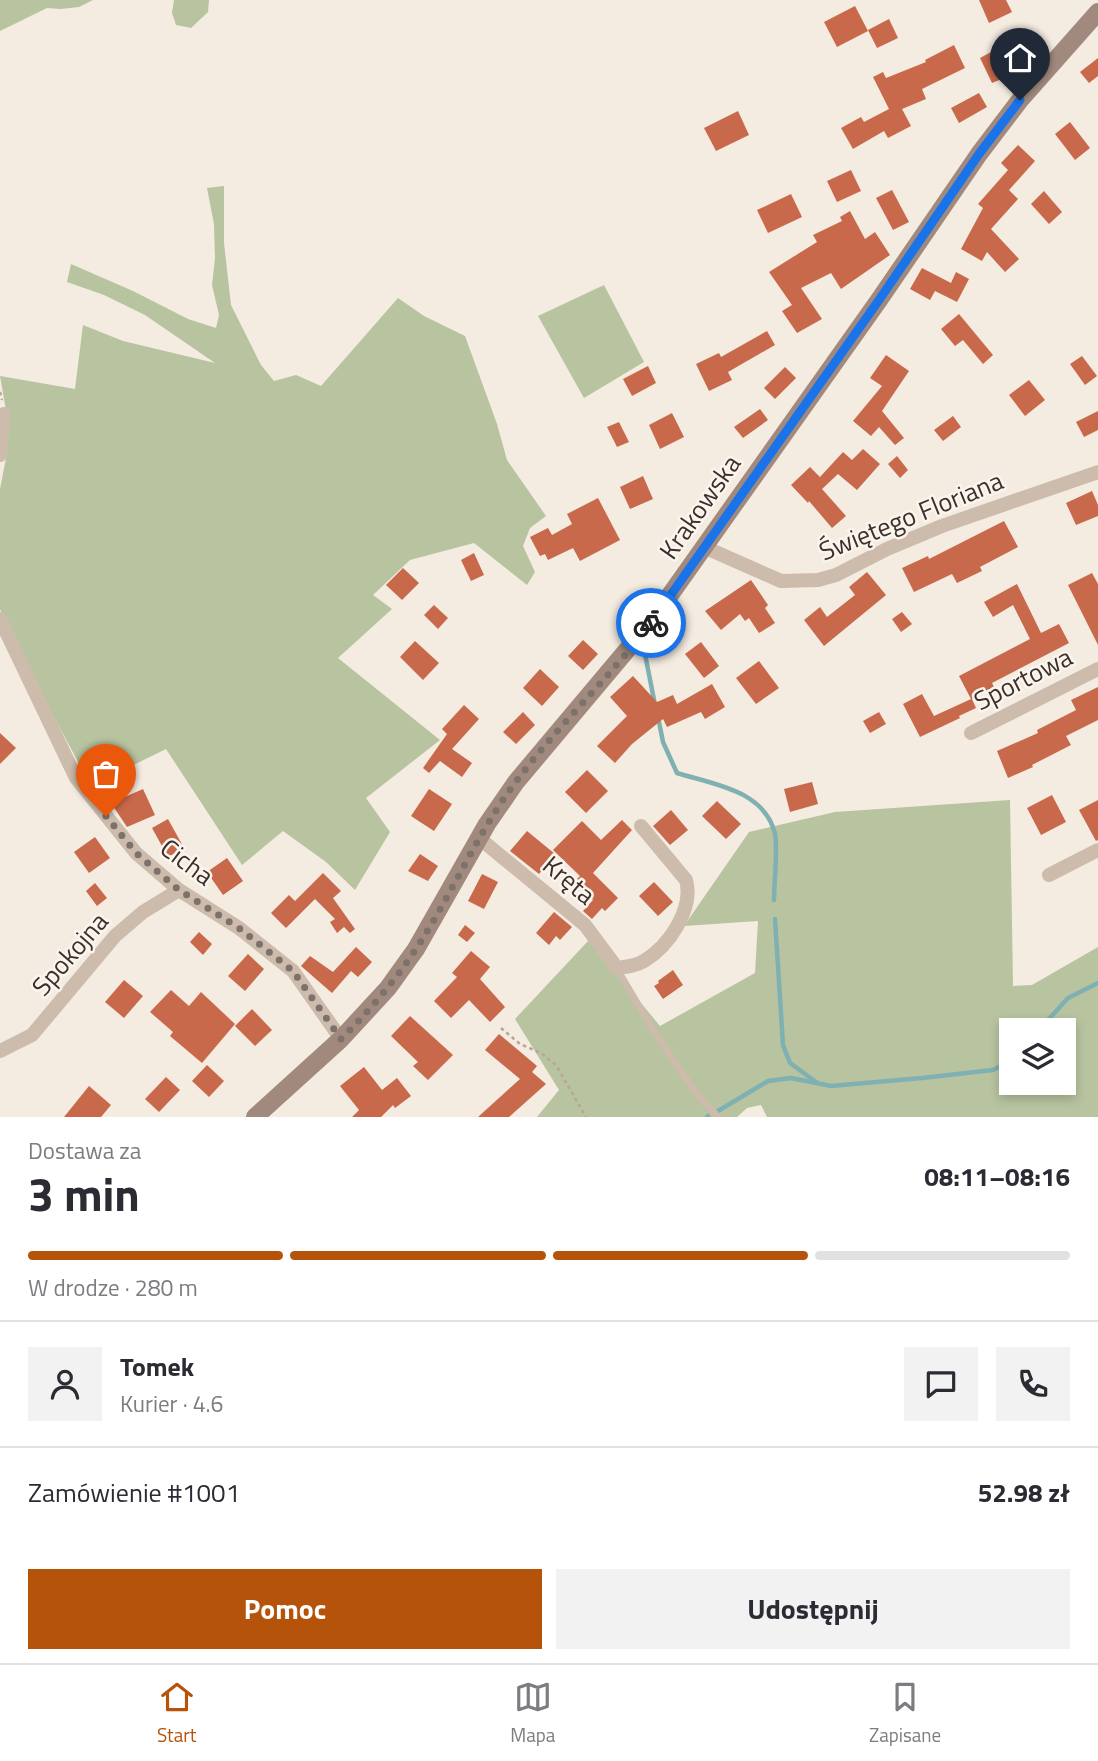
<!DOCTYPE html>
<html lang="pl">
<meta charset="utf-8">
<style>
body{margin:0;font-family:"Titillium Web",sans-serif;background:#f2f2f3;color:#2b2b33;height:100vh;display:flex;flex-direction:column;font-size:26px;white-space:nowrap}
*{box-sizing:border-box;margin:0}
p{font-size:23px;color:#7c7c81}
.icon{flex:none;width:38px;height:38px;fill:none;stroke:currentColor;stroke-width:2;stroke-linecap:round;stroke-linejoin:round}
.map{position:relative;height:1117px;overflow:hidden}
.sheet{display:flex;flex-direction:column;background:#fff;flex:1}
.sheet>*{flex:none}
.fabs{position:absolute;left:999px;top:1018px;display:grid;gap:14px}
.fabs a{display:grid;place-items:center;width:77px;height:77px;border-radius:0px;background:#fff;box-shadow:0 4px 10px #0003;font-size:35px}
.pin{position:absolute;display:grid;place-items:center;width:60px;height:60px;color:#fff;margin:-72px -30px;border-radius:50% 50% 50% 0;rotate:-45deg;box-shadow:0 0 7px #0007}
.pin .icon{rotate:45deg}
.courier{position:absolute;display:grid;place-items:center;width:70px;height:70px;margin:-35px;border:5px solid #1a73e8;border-radius:50%;background:#fff;color:#222;box-shadow:0 2px 9px #0007}
.overview em{font-style:normal;font-weight:700}
.overview div{display:flex;flex-direction:column-reverse}
.overview{display:flex;align-items:center;justify-content:space-between;height:119px;padding:0 28px}
h1{font-size:46px;font-weight:700;line-height:52px}
.bar{display:grid;grid-template-columns:repeat(4,1fr);gap:10px 7px;align-content:center;height:84px;padding:0 28px}
.bar i{height:9px;border-radius:5px;background:#e1e1e2}
.bar .selected{background:#b45309}
.bar p{grid-column:span 4}
.line{display:flex;align-items:center;gap:18px;padding:0 28px;border-top:2px solid #e1e1e2}
.line div{flex:1}
.round{display:grid;place-items:center;flex:none;width:74px;height:74px;border-radius:0px;background:#f2f2f3}
.button{display:flex;gap:14px;margin-top:auto;padding:14px 28px}
.button a{flex:1;height:80px;border-radius:0px;background:#b45309;color:#fff;font-size:28px;font-weight:700;line-height:80px;text-align:center}
.button a+a{background:#f2f2f3;color:#2b2b33}
.dock{display:flex;justify-content:space-around;align-items:center;height:98px;border-top:2px solid #e1e1e2;background:#fff;font-size:19px;color:#7c7c81}
.dock a{display:grid;justify-items:center;gap:4px}
.dock .selected{color:#b45309}
.map>svg:first-child{display:block}
.green{fill:#b8c4a0;fill-rule:evenodd}
.lines{fill:none;stroke-linecap:round;stroke-linejoin:round}
.stream{stroke:#7fb0b2;stroke-width:4.5}
.building{fill:#c8694b}
.path{stroke:#b9a596;stroke-width:2.5;stroke-dasharray:3.5 3.5;stroke-linecap:butt}
.lane{stroke:#cdbbac;stroke-width:7}
.street{stroke:#cdbbac;stroke-width:14}
.secondary{stroke:#a18a7d;stroke-width:18}
.done{stroke:#7c716b;stroke-width:7;stroke-dasharray:0 12.6}
.route{stroke:#1a73e8;stroke-width:9}
.labels{text-anchor:middle;stroke-width:5;stroke-linejoin:round;paint-order:stroke}
.street-label{font-size:26px;fill:#3b302b;stroke:#fbf5ee}
</style>
<div class="map">
<svg width="1098" height="1117" viewBox="0 0 1098 1117">
<rect width="100%" height="100%" fill="#f4ebe1"/>
<g class="green">
<polygon points="0,0 93,0 79,7 61,9 47,8 0,31"/>
<polygon points="174,0 209,0 208,12 191,28 176,25 172,13"/>
<polygon points="224,186 224,243 231,305 261,365 274,381 296,375 321,386 398,298 424,316 465,336 497,424 507,460 546,516 530,528 523,546 535,572 527,585 474,543 410,560 373,595 392,609 338,658 440,740 366,798 390,832 355,890 326,862 283,831 242,865 166,749 91,786 11,637 0,609 0,489 6,458 8,422 0,376 75,389 83,325 123,341 215,363 145,315 104,295 67,282 71,264 133,291 188,319 216,328 219,315 212,285 215,258 214,224 207,188"/>
<polygon points="604,285 644,362 584,398 538,316"/>
<path d="M 1010,800 L 1013,986 L 1032,985 L 1098,947 L 1098,1117 L 767,1117 L 761,1105 L 747,1108 L 737,1117 L 537,1117 L 559,1090 L 515,1019 L 589,940 L 660,1026 L 755,973 L 758,921 L 684,926 L 749,832 L 835,812 ZM 1012,1031 L 1064,1031 L 1064,1083 L 1012,1083 Z"/>
</g>
<g class="lines">
<g class="stream">
<polyline points="645,654 655,705"/>
<path d="M 658,717 L 663,742 L 677,773 C 712,784 765,790 775,834 C 778,850 774,882 774,900"/>
<polyline points="775,919 783,1045 790,1063 816,1082"/>
<polyline points="1038,1031 1068,998 1098,983"/>
<polyline points="718,1111 768,1081 791,1078 831,1086 922,1078 993,1070 1012,1060"/>
<polyline points="707,1117 708,1116"/>
</g>
</g>
<g class="building">
<polygon points="979,0 1006,0 1012,12 989,23"/>
<polygon points="855,6 868,31 837,47 824,22"/>
<polygon points="889,19 898,38 877,48 868,30"/>
<polygon points="1032,34 1042,52 1002,74 1004,78 992,83 980,58 991,52 993,55"/>
<polygon points="954,45 965,68 922,89 926,99 902,109 911,126 888,138 884,131 853,149 841,128 861,117 864,122 889,109 873,77 883,72 886,78 926,62 925,60"/>
<polygon points="1098,58 1098,76 1089,83 1080,72"/>
<polygon points="979,93 987,107 959,123 951,108"/>
<polygon points="738,111 749,135 716,151 704,128"/>
<polygon points="1070,122 1090,148 1075,160 1055,134"/>
<polygon points="1018,145 1035,161 1009,190 1018,199 991,229 1019,259 1005,272 987,252 982,261 961,249 983,208 978,204 1008,170 1001,163"/>
<polygon points="851,170 861,191 837,202 827,181"/>
<polygon points="892,190 909,222 893,230 876,198"/>
<polygon points="1044,191 1062,212 1049,224 1031,204"/>
<polygon points="791,194 802,217 768,233 757,210"/>
<polygon points="850,211 865,239 875,232 890,255 841,289 831,273 801,288 822,319 797,333 782,311 792,305 769,272 817,242 813,235 842,221 840,217"/>
<polygon points="922,268 951,283 956,272 969,279 957,302 935,291 930,300 910,289"/>
<polygon points="959,314 993,355 983,364 963,340 955,346 941,329"/>
<polygon points="767,331 775,345 728,372 732,380 709,391 696,364 719,353 721,357"/>
<polygon points="886,355 909,371 882,411 904,438 895,445 879,427 871,436 853,421 882,386 870,378"/>
<polygon points="1082,356 1097,376 1085,385 1070,364"/>
<polygon points="648,366 656,383 632,396 623,379"/>
<polygon points="785,367 796,378 775,399 764,388"/>
<polygon points="1029,380 1045,400 1025,416 1009,395"/>
<polygon points="760,409 768,420 743,438 734,427"/>
<polygon points="1098,411 1098,430 1084,437 1076,422"/>
<polygon points="672,413 684,437 660,449 649,425"/>
<polygon points="953,416 961,427 943,441 934,430"/>
<polygon points="619,422 629,442 617,447 607,427"/>
<polygon points="863,449 880,464 857,490 838,474 822,489 846,516 832,528 809,501 808,503 791,485 810,467 820,477 843,452 852,460"/>
<polygon points="897,456 908,470 900,478 888,464"/>
<polygon points="643,476 653,499 630,509 620,487"/>
<polygon points="1092,491 1098,505 1098,516 1076,525 1066,503"/>
<polygon points="598,498 620,540 580,561 573,548 548,560 545,554 540,556 530,537 548,528 552,535 572,524 567,514"/>
<polygon points="1004,521 1018,547 980,567 982,571 957,583 952,574 914,592 902,568 928,556 929,559"/>
<polygon points="474,553 484,575 471,581 461,560"/>
<polygon points="403,568 419,583 402,600 386,585"/>
<polygon points="867,572 886,595 824,646 804,620 820,607 827,617 855,595 849,587"/>
<polygon points="1092,573 1098,584 1098,645 1068,585"/>
<polygon points="751,580 768,605 765,608 775,623 759,633 749,618 745,621 740,614 721,630 705,611"/>
<polygon points="1017,584 1041,633 1059,624 1069,643 992,683 994,687 972,699 976,708 959,716 960,718 920,737 903,704 922,694 934,716 971,699 959,676 1030,639 1013,605 993,617 984,602"/>
<polygon points="434,605 448,618 438,629 424,615"/>
<polygon points="902,612 912,624 901,632 892,619"/>
<polygon points="583,640 598,654 583,670 568,656"/>
<polygon points="415,641 439,663 423,680 400,657"/>
<polygon points="701,642 719,666 704,678 685,654"/>
<polygon points="759,661 779,688 756,704 736,678"/>
<polygon points="540,669 559,687 542,706 523,688"/>
<polygon points="633,676 657,702 673,695 677,704 712,684 725,707 705,719 701,712 667,727 663,719 632,744 615,763 597,746 627,716 610,697"/>
<polygon points="1098,687 1098,720 1066,736 1071,745 1032,765 1033,767 1008,778 997,751 1038,733 1037,730 1076,710 1071,700"/>
<polygon points="464,705 479,719 452,749 472,763 462,777 440,761 429,773 423,768 447,734 442,729"/>
<polygon points="523,712 535,725 516,744 503,732"/>
<polygon points="879,712 886,724 870,733 863,721"/>
<polygon points="0,733 16,748 0,764"/>
<polygon points="587,770 608,791 586,813 565,792"/>
<polygon points="812,782 818,804 790,812 784,789"/>
<polygon points="143,789 155,815 127,827 111,803"/>
<polygon points="429,789 452,804 434,831 411,816"/>
<polygon points="1052,795 1066,822 1041,835 1027,808"/>
<polygon points="1098,800 1098,840 1096,841 1079,810"/>
<polygon points="717,801 741,824 726,839 702,816"/>
<polygon points="671,810 688,830 670,845 653,826"/>
<polygon points="168,819 184,848 168,857 152,828"/>
<polygon points="622,820 632,830 593,873 618,898 605,911 602,908 592,919 583,911 593,900 575,881 580,876 553,850 582,821 601,840"/>
<polygon points="527,831 555,854 539,874 510,851"/>
<polygon points="95,837 110,858 89,873 74,852"/>
<polygon points="420,854 438,866 428,881 408,871"/>
<polygon points="227,858 243,881 223,895 207,872"/>
<polygon points="323,873 341,891 333,898 355,929 350,933 344,927 337,933 330,922 335,919 315,899 286,928 271,913 289,895 295,901"/>
<polygon points="482,874 498,882 484,909 468,901"/>
<polygon points="654,882 673,902 658,916 639,896"/>
<polygon points="95,883 107,898 97,906 86,891"/>
<polygon points="554,912 572,927 560,940 556,936 549,945 536,933"/>
<polygon points="465,925 475,933 467,942 458,935"/>
<polygon points="199,932 212,944 203,955 190,942"/>
<polygon points="356,947 372,962 358,977 351,971 332,993 301,966 310,956 333,972"/>
<polygon points="471,951 490,967 480,979 505,1007 490,1022 469,1000 451,1018 434,1001 457,977 452,973"/>
<polygon points="248,954 264,969 245,991 228,976"/>
<polygon points="673,970 683,985 663,999 654,986 659,983 658,981"/>
<polygon points="124,980 143,996 124,1018 105,1002"/>
<polygon points="171,990 189,1006 201,992 235,1024 202,1063 170,1036 173,1032 150,1012"/>
<polygon points="252,1009 272,1030 255,1046 235,1026"/>
<polygon points="410,1016 453,1055 428,1080 413,1066 418,1062 391,1036"/>
<polygon points="499,1034 537,1066 532,1072 546,1084 509,1117 478,1117 520,1079 485,1050"/>
<polygon points="207,1065 224,1081 209,1097 192,1081"/>
<polygon points="364,1067 382,1090 397,1078 411,1096 395,1108 393,1105 381,1117 352,1117 359,1110 340,1086"/>
<polygon points="166,1077 180,1090 159,1112 145,1099"/>
<polygon points="89,1086 111,1105 101,1117 64,1117"/>
</g>
<g class="lines">
<g class="path">
<polyline points="0,392 2,400"/>
<polyline points="501,1028 520,1044 541,1053 556,1065 586,1117"/>
</g>
<polyline class="lane" points="617,969 653,1030 698,1096 718,1117"/>
<g class="street">
<polyline points="0,455 4,414"/>
<polyline points="704,547 781,581 818,580 836,575 887,549 942,526 1098,472"/>
<polyline points="0,619 76,778 136,853 179,890 239,928 293,971 341,1039"/>
<polyline points="971,733 1098,669"/>
<path d="M 479,838 L 585,925 L 617,968 C 626,967 636,966 644,961 C 669,946 694,909 686,880 L 641,826"/>
<polyline points="1049,875 1098,850"/>
<polyline points="0,1051 32,1035 115,936 143,912 179,890"/>
</g>
<polyline class="secondary" points="255,1117 341,1039 388,988 416,949 487,824 516,782 653,619 879,300 979,154 1020,100 1098,12"/>
</g>
<g class="lines">
<path class="done" d="M 106,816 L 136,853 L 179,890 L 239,928 L 293,971 L 341,1039 C 369,1011 394,982 416,949 C 449,899 473,843 507,794 C 550,733 606,682 651,623"/>
<polyline class="route" points="651,623 879,300 979,154 1020,100"/>
</g>
<g class="labels">
<g class="street-label">
<text transform="translate(700 507) rotate(-55)" y="9">Krakowska</text>
<text transform="translate(911 516) rotate(-22)" y="9">Świętego Floriana</text>
<text transform="translate(1023 679) rotate(-27)" y="9">Sportowa</text>
<text transform="translate(187 862) rotate(37)" y="9">Cicha</text>
<text transform="translate(569 880) rotate(40)" y="9">Kręta</text>
<text transform="translate(70 954) rotate(-49)" y="9">Spokojna</text>
</g>
</g>
</svg>
<div class="fabs">
<a><svg class="icon" aria-label="layers" viewBox="0 0 24 24"><path d="M12 4l9 5-9 5-9-5zM3 14l9 5 9-5"/></svg></a>
</div>
<div class="pin" style="left:106px;top:816px;background:#ea580c"><svg class="icon" aria-label="bag" viewBox="0 0 24 24"><path d="M5 8h14l-1 12H6zM9 8a3 3 0 0 1 6 0"/></svg></div>
<div class="pin" style="left:1020px;top:100px;background:#1f2937"><svg class="icon" aria-label="home" viewBox="0 0 24 24"><path d="M3 11l9-7 9 7M6 9v11h12V9"/></svg></div>
<div class="courier" style="left:651px;top:623px"><svg class="icon" aria-label="bike" viewBox="0 0 24 24"><circle cx="6" cy="16" r="4"/><circle cx="18" cy="16" r="4"/><path d="M6 16l4-8h5l3 8M10 8l3 8H6M13 5h3"/></svg></div>
</div>
<section class="sheet">
<div class="overview"><div><h1>3 min</h1><p>Dostawa za</p></div><em>08:11–08:16</em></div>
<div class="bar"><i class="selected"></i><i class="selected"></i><i class="selected"></i><i></i><p>W drodze · 280 m</p></div>
<div class="line" style="height:126px"><a class="round"><svg class="icon" aria-label="person" viewBox="0 0 24 24"><circle cx="12" cy="8" r="4"/><path d="M4 21q1-7 8-7t8 7"/></svg></a><div><b>Tomek</b><p>Kurier · 4.6</p></div><a class="round"><svg class="icon" aria-label="chat" viewBox="0 0 24 24"><path d="M4 5h16v11H9l-5 4z"/></svg></a><a class="round"><svg class="icon" aria-label="phone" viewBox="0 0 24 24"><path d="M5 4h4l2 5-3 2q2 4 5 5l2-3 5 2v4C11 20 4 13 5 4z"/></svg></a></div>
<div class="line" style="height:91px"><div>Zamówienie #1001</div><b>52.98 zł</b></div>
<div class="button"><a>Pomoc</a><a>Udostępnij</a></div>
</section>
<nav class="dock">
<a class="selected"><svg class="icon" aria-label="home" viewBox="0 0 24 24"><path d="M3 11l9-7 9 7M6 9v11h12V9"/></svg>Start</a>
<a><svg class="icon" aria-label="map" viewBox="0 0 24 24"><path d="M3 6l6-2 6 2 6-2v14l-6 2-6-2-6 2zM9 4v14M15 6v14"/></svg>Mapa</a>
<a><svg class="icon" aria-label="saved" viewBox="0 0 24 24"><path d="M7 4h10v16l-5-4-5 4z"/></svg>Zapisane</a>
</nav>
